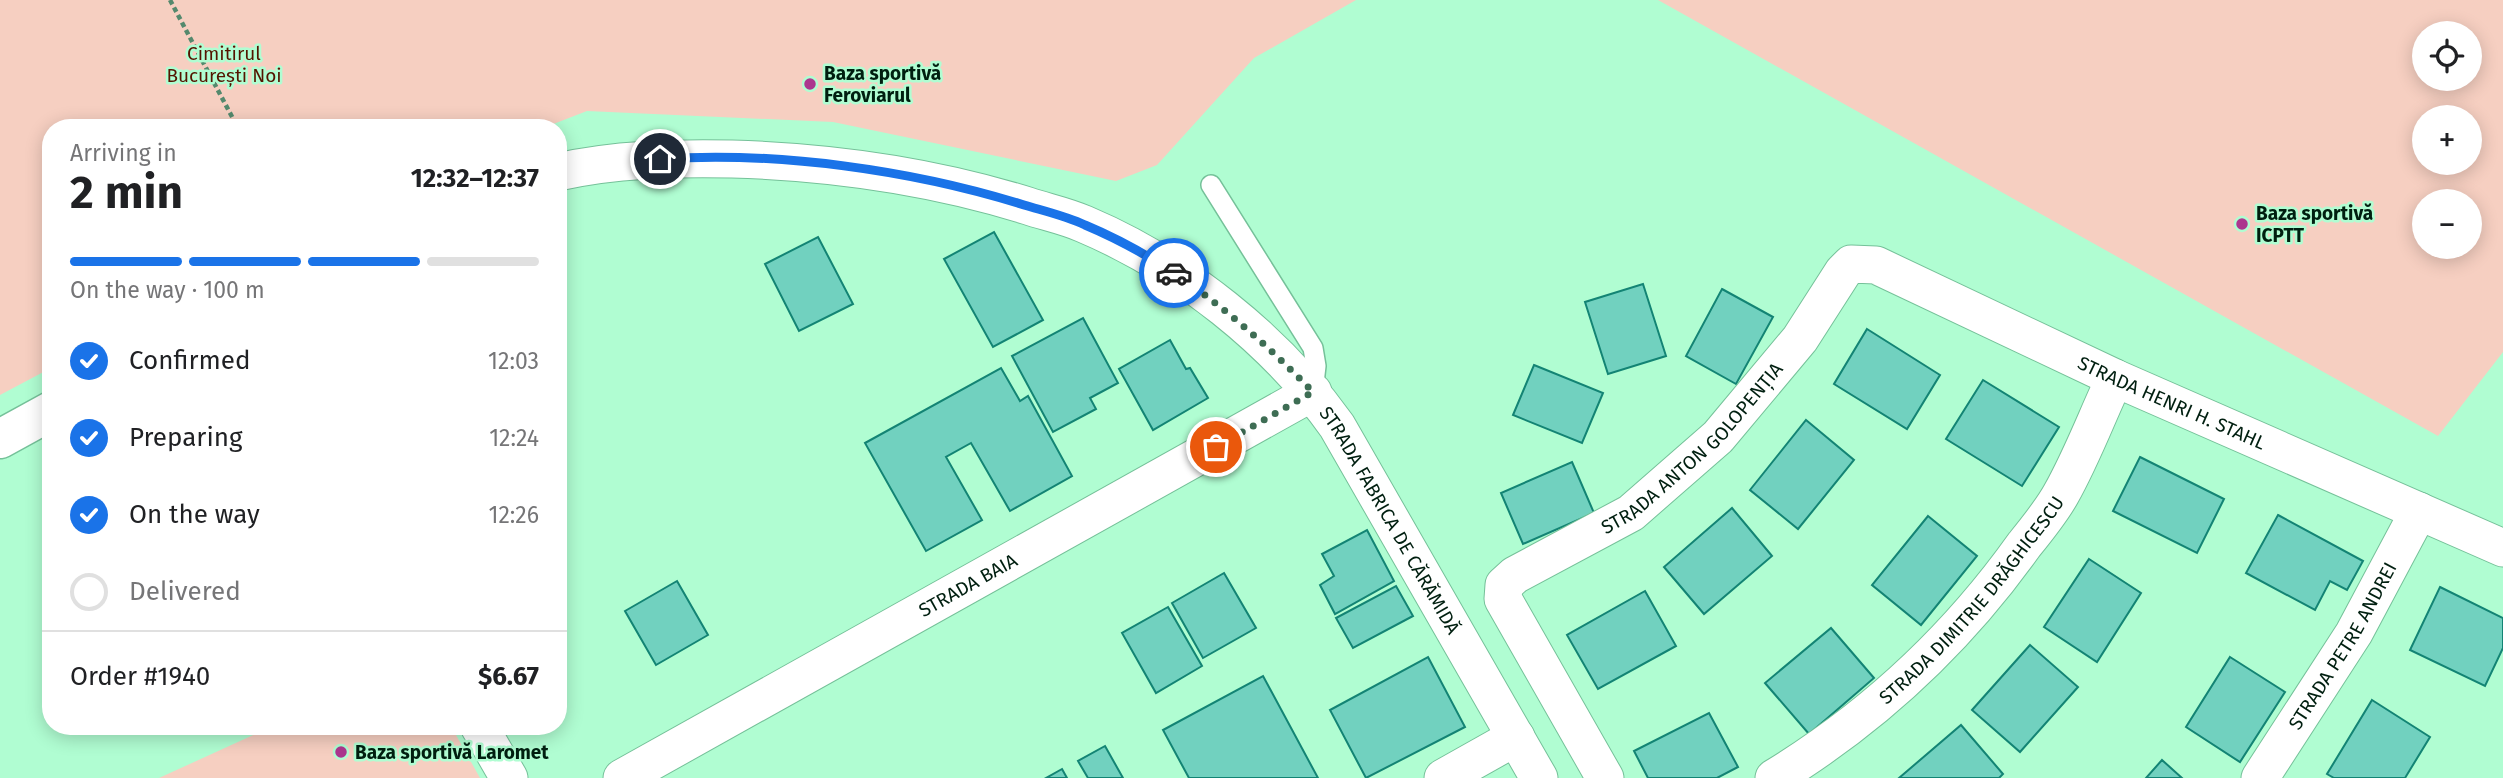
<!DOCTYPE html>
<meta charset="utf-8">
<style>
body{margin:0;font-family:"Fira Sans",sans-serif;background:#f6f6f6;color:#202124;height:100vh;display:flex;flex-direction:column;font-size:26px;white-space:nowrap}
*{box-sizing:border-box;margin:0}
p{font-size:23px;color:#757577}
.icon{flex:none;width:38px;height:38px;fill:none;stroke:currentColor;stroke-width:2;stroke-linecap:round;stroke-linejoin:round}
.map{position:relative;flex:1;overflow:hidden}
.sheet{position:absolute;left:42px;top:119px;width:525px;height:616px;display:flex;flex-direction:column;background:#fff;border-radius:28px;box-shadow:0 4px 18px #0003}
.sheet>*{flex:none}
.controls{position:absolute;left:2412px;top:21px;display:grid;gap:14px}
.controls a{display:grid;place-items:center;width:70px;height:70px;border-radius:50%;background:#fff;box-shadow:0 4px 18px #0003;font-size:35px}
.pin{position:absolute;display:grid;place-items:center;width:60px;height:60px;color:#fff;margin:-30px;border:4px solid #fff;border-radius:50%;box-shadow:0 2px 7px #0007}
.courier{position:absolute;display:grid;place-items:center;width:70px;height:70px;margin:-35px;border:5px solid #1a73e8;border-radius:50%;background:#fff;color:#222;box-shadow:0 2px 9px #0007}
.overview em{font-style:normal;font-weight:700}
.overview div{display:flex;flex-direction:column-reverse}
.overview{display:flex;align-items:center;justify-content:space-between;height:119px;padding:0 28px}
h1{font-size:46px;font-weight:700;line-height:52px}
.bar{display:grid;grid-template-columns:repeat(4,1fr);gap:10px 7px;align-content:center;height:84px;padding:0 28px}
.bar i{height:9px;border-radius:5px;background:#e0e0e0}
.bar .active{background:#1a73e8}
.bar p{grid-column:span 4}
.line{display:flex;align-items:center;gap:18px;padding:0 28px;border-top:2px solid #e0e0e0}
.line div{flex:1}
ol{padding:0 28px;list-style:none}
li{display:flex;align-items:center;gap:21px;height:77px}
li p{margin-inline-start:auto}
li .icon{padding:7px;border-radius:50%;background:#1a73e8;color:#fff;stroke-width:4}
li:last-child{color:#757577}
li i{width:38px;height:38px;border:4px solid #e0e0e0;border-radius:50%}
.map>svg:first-child{display:block}
.green{fill:#f6cfc1;fill-rule:evenodd}
.building{fill:#71d1bf;stroke:#138474;stroke-width:2}
.lines{fill:none;stroke-linecap:round;stroke-linejoin:round}
.service-casing{stroke:#75c199;stroke-width:22}
.minor-casing{stroke:#75c199;stroke-width:39}
.tertiary-casing{stroke:#75c199;stroke-width:41}
.path{stroke:#54896d;stroke-width:4.5;stroke-dasharray:5 3.5;stroke-linecap:butt}
.service{stroke:#fff;stroke-width:19}
.minor{stroke:#fff;stroke-width:37}
.tertiary{stroke:#fff;stroke-width:38}
.done{stroke:#3e6d54;stroke-width:7;stroke-dasharray:0 12.6}
.route{stroke:#1a73e8;stroke-width:9}
.poi-dot{fill:#ac368e;stroke:#b0fdd2;stroke-width:2.5}
.labels{text-anchor:middle;stroke-width:5;stroke-linejoin:round;paint-order:stroke}
.park-label{font-size:19px;fill:#541400;stroke:#b0fdd2}
.poi-label{font-size:19px;font-weight:bold;fill:#001f10;stroke:#b0fdd2;text-anchor:start}
.street-label{font-size:19px;fill:#001f10;stroke:#b0fdd2}
</style>
<div class="map">
<svg width="2503" height="778" viewBox="0 0 2503 778">
<rect width="100%" height="100%" fill="#b0fdd2"/>
<g class="green">
<polygon points="0,0 1356,0 1254,58 1157,165 1116,181 833,122 587,111 543,128 51,128 51,368 0,395"/>
<path d="M 1658,0 L 2503,0 L 2503,352 L 2438,436 ZM 2469,33 L 2469,79 L 2424,79 L 2424,33 ZM 2469,117 L 2469,163 L 2424,163 L 2424,117 ZM 2424,201 L 2469,201 L 2469,247 L 2424,247 Z"/>
<polygon points="273,726 451,726 480,778 159,778"/>
</g>
<g class="building">
<polygon points="994,232 1043,320 993,347 944,259"/>
<polygon points="818,237 853,304 799,331 765,264"/>
<polygon points="1643,284 1666,356 1608,374 1585,302"/>
<polygon points="1722,289 1773,317 1736,384 1686,356"/>
<polygon points="1083,318 1118,383 1090,398 1096,409 1053,432 1012,356"/>
<polygon points="1867,329 1940,375 1907,429 1834,384"/>
<polygon points="1170,340 1186,369 1190,368 1208,398 1153,430 1119,369"/>
<polygon points="1534,365 1603,393 1582,443 1513,415"/>
<polygon points="1001,368 1020,401 1028,396 1072,476 1010,511 971,443 946,457 982,520 926,551 865,443"/>
<polygon points="1983,380 2059,427 2022,486 1946,439"/>
<polygon points="1806,420 1854,460 1798,529 1750,490"/>
<polygon points="2140,457 2224,499 2197,553 2113,511"/>
<polygon points="1572,462 1594,513 1523,544 1501,493"/>
<polygon points="1732,508 1772,556 1704,614 1664,567"/>
<polygon points="2278,515 2363,561 2347,590 2330,581 2315,610 2246,573"/>
<polygon points="1928,516 1977,556 1921,625 1872,585"/>
<polygon points="1367,530 1394,581 1335,614 1320,585 1334,576 1322,554"/>
<polygon points="2089,559 2141,593 2097,662 2044,627"/>
<polygon points="1224,573 1256,628 1203,658 1172,603"/>
<polygon points="677,581 708,635 656,665 625,611"/>
<polygon points="1396,586 1413,616 1353,648 1336,618"/>
<polygon points="2440,587 2503,618 2503,648 2485,686 2410,650"/>
<polygon points="1645,591 1676,646 1598,689 1567,635"/>
<polygon points="1168,607 1202,666 1156,693 1122,633"/>
<polygon points="1831,628 1874,678 1809,734 1765,683"/>
<polygon points="2030,645 2078,687 2020,752 1972,710"/>
<polygon points="1428,657 1465,727 1366,778 1330,710"/>
<polygon points="2230,657 2285,692 2240,762 2186,727"/>
<polygon points="1263,676 1318,778 1189,778 1163,730"/>
<polygon points="2372,700 2430,737 2405,778 2334,778 2327,774"/>
<polygon points="1709,713 1738,767 1717,778 1648,778 1634,751"/>
<polygon points="1961,725 2003,774 1999,778 1899,778"/>
<polygon points="1105,746 1123,778 1088,778 1078,761"/>
<polygon points="2162,760 2182,778 2146,778"/>
<polygon points="1062,769 1067,778 1046,778"/>
</g>
<g class="lines">
<defs>
<polyline id="service" points="1211,185 1313,348 1316,366 1313,392"/>
<g id="minor">
<path id="s1" d="M 558,172 C 615,159 674,158 732,159 C 832,162 932,176 1028,206 C 1046,212 1066,216 1084,224 C 1181,265 1276,340 1337,426 L 1539,778"/>
<polyline points="479,726 509,778"/>
<path id="s2" d="M 622,778 L 1313,392"/>
<polyline points="1443,778 1516,737"/>
<path id="s3" d="M 1605,778 L 1503,599 L 1504,585 L 1515,575 L 1631,513 L 1718,437 L 1800,339 L 1843,272 L 1851,264 L 1876,265 L 2115,378 L 2503,548"/>
<path id="s4" d="M 1774,778 C 1872,718 1957,639 2024,545 C 2037,529 2051,512 2061,494 C 2082,457 2097,416 2115,378"/>
<path id="s5" d="M 2260,778 L 2354,633 L 2419,511"/>
</g>
<polyline id="tertiary" points="0,439 51,411"/>
</defs>
<use href="#service" class="service-casing"/>
<use href="#minor" class="minor-casing"/>
<use href="#tertiary" class="tertiary-casing"/>
<polyline class="path" points="170,0 238,128"/>
<use href="#service" class="service"/>
<use href="#minor" class="minor"/>
<use href="#tertiary" class="tertiary"/>
</g>
<g class="lines">
<path class="done" d="M 1174,273 C 1226,308 1270,348 1313,392 L 1216,447"/>
<path class="route" d="M 660,159 C 777,151 912,170 1024,205 C 1044,211 1066,216 1085,225 C 1116,238 1147,255 1174,273"/>
</g>
<g class="poi-dot">
<circle cx="810" cy="84" r="7"/>
<circle cx="2242" cy="224" r="7"/>
<circle cx="341" cy="752" r="7"/>
</g>
<g class="labels">
<g class="park-label">
<text x="224" y="60">Cimitirul<tspan x="224" dy="22">București Noi</tspan></text>
</g>
<g class="poi-label">
<text x="824" y="80">Baza sportivă<tspan x="824" dy="22">Feroviarul</tspan></text>
<text x="2256" y="220">Baza sportivă<tspan x="2256" dy="22">ICPTT</tspan></text>
<text x="355" y="759">Baza sportivă Laromet</text>
</g>
<g class="street-label">
<text dy="7" stroke="none"><textPath href="#s3" startOffset="1052">STRADA HENRI H. STAHL</textPath></text>
<text dy="7" stroke="none"><textPath href="#s3" startOffset="455">STRADA ANTON GOLOPENȚIA</textPath></text>
<text dy="7" stroke="none"><textPath href="#s1" startOffset="970">STRADA FABRICA DE CĂRĂMIDĂ</textPath></text>
<text dy="7" stroke="none"><textPath href="#s2" startOffset="396">STRADA BAIA</textPath></text>
<text dy="7" stroke="none"><textPath href="#s4" startOffset="268">STRADA DIMITRIE DRĂGHICESCU</textPath></text>
<text dy="7" stroke="none"><textPath href="#s5" startOffset="156">STRADA PETRE ANDREI</textPath></text>
</g>
</g>
</svg>
<div class="controls">
<a><svg class="icon" aria-label="locate" viewBox="0 0 24 24"><circle cx="12" cy="12" r="6"/><path d="M12 2v4M12 18v4M2 12h4M18 12h4"/></svg></a>
<a>+</a>
<a>−</a>
</div>
<div class="pin" style="left:1216px;top:447px;background:#ea580c"><svg class="icon" aria-label="bag" viewBox="0 0 24 24"><path d="M5 8h14l-1 12H6zM9 8a3 3 0 0 1 6 0"/></svg></div>
<div class="pin" style="left:660px;top:159px;background:#1f2937"><svg class="icon" aria-label="home" viewBox="0 0 24 24"><path d="M3 11l9-7 9 7M6 9v11h12V9"/></svg></div>
<div class="courier" style="left:1174px;top:273px"><svg class="icon" aria-label="car" viewBox="0 0 24 24"><path d="M5 17H2v-5l4-1 3-4h7l3 4 3 1v5h-3M9 17h6M6 11h13"/><circle cx="7" cy="17" r="2"/><circle cx="17" cy="17" r="2"/></svg></div>
<section class="sheet">
<div class="overview"><div><h1>2 min</h1><p>Arriving in</p></div><em>12:32–12:37</em></div>
<div class="bar"><i class="active"></i><i class="active"></i><i class="active"></i><i></i><p>On the way · 100 m</p></div>
<ol>
<li><svg class="icon" aria-label="check" viewBox="0 0 24 24"><path d="M5 12l5 5 9-10"/></svg>Confirmed<p>12:03</p></li>
<li><svg class="icon" aria-label="check" viewBox="0 0 24 24"><path d="M5 12l5 5 9-10"/></svg>Preparing<p>12:24</p></li>
<li><svg class="icon" aria-label="check" viewBox="0 0 24 24"><path d="M5 12l5 5 9-10"/></svg>On the way<p>12:26</p></li>
<li><i></i>Delivered</li>
</ol>
<div class="line" style="height:91px"><div>Order #1940</div><b>$6.67</b></div>
</section>
</div>
